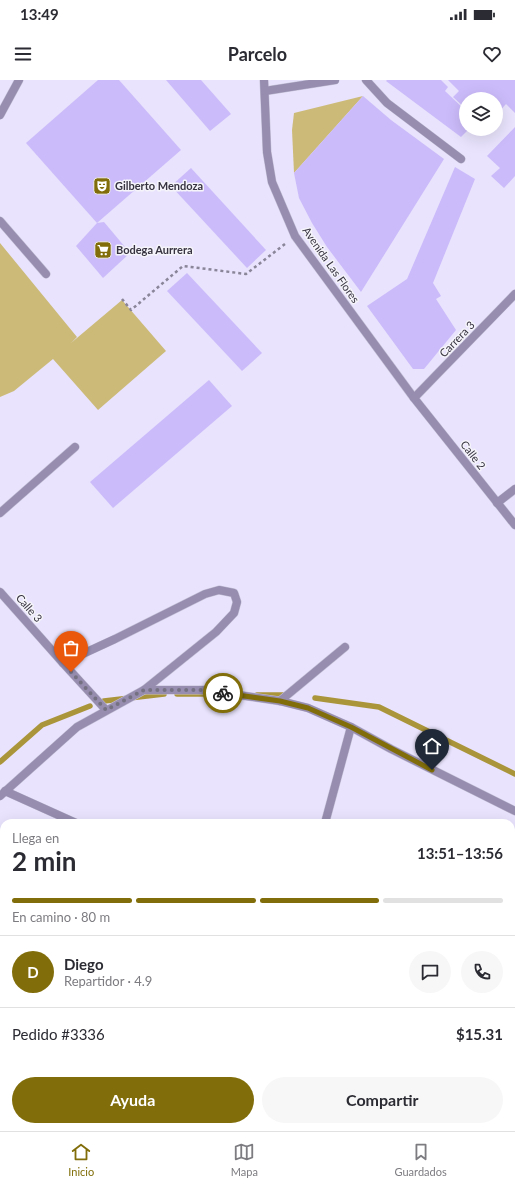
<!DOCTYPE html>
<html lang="es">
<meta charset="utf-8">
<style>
body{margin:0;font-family:Lato,sans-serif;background:#f7f7f7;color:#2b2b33;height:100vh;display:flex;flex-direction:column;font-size:15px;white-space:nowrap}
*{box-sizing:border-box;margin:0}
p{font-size:13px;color:#7c7c81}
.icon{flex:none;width:22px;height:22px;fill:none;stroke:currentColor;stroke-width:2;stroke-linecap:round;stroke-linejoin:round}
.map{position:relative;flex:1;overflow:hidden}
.sheet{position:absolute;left:0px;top:739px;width:515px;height:312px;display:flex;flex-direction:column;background:#fff;border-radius:12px 12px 0 0;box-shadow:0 4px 16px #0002}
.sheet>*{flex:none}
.tools{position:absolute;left:459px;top:12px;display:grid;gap:8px}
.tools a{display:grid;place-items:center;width:44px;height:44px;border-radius:50%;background:#fff;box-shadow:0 4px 16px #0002;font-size:20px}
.pin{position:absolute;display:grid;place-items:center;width:34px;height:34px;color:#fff;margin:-41px -17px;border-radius:50% 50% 50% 0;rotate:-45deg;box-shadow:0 0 4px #0007}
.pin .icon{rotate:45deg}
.courier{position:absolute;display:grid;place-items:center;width:40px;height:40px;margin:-20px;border:3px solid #816e0a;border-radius:50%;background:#fff;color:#222;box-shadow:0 1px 5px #0007}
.summary em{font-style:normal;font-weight:700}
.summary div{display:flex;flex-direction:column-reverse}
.summary{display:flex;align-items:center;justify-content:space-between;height:68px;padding:0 12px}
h1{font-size:26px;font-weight:700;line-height:30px}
.bar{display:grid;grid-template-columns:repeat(4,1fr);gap:6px 4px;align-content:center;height:48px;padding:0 12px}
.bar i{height:5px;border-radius:3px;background:#e1e1e2}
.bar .current{background:#816e0a}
.bar p{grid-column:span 4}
.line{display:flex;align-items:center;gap:10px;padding:0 12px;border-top:1px solid #e1e1e2}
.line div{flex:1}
.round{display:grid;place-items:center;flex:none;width:42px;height:42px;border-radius:21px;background:#f7f7f7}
.primary-button{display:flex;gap:8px;margin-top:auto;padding:8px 12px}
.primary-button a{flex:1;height:46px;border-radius:24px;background:#816e0a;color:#fff;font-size:16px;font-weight:700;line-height:46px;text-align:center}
.primary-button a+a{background:#f7f7f7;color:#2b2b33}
.status{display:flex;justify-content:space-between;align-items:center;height:28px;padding:0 20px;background:#fff;direction:ltr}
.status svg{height:11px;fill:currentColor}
header{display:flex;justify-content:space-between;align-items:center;height:52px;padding:0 12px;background:#fff;font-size:18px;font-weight:700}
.dock{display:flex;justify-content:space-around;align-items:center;height:56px;border-top:1px solid #e1e1e2;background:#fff;font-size:11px;color:#7c7c81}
.dock a{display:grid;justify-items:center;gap:2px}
.dock .current{color:#816e0a}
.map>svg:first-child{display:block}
.green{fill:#ccbb78}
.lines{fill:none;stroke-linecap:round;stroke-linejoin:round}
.stream{stroke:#aa953b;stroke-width:5.5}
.building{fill:#cbbbfa}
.lane-casing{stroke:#c5c0d7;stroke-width:9}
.street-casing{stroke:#c5c0d7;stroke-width:9}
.path{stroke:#8a8598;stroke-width:2.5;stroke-dasharray:3 3;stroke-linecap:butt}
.lane{stroke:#968daf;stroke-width:8}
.street{stroke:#968daf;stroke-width:8}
.done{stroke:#757182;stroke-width:4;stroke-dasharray:0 7.2}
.route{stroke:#816e0a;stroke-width:5}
.labels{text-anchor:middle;stroke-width:3;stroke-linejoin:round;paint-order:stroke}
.poi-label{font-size:11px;font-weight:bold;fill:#373340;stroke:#f5f4fa;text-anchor:start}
.street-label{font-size:11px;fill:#373340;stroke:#f5f4fa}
</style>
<div class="status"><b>13:49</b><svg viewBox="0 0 49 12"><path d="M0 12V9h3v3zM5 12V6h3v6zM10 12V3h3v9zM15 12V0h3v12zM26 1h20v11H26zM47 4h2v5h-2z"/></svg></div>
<header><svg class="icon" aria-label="menu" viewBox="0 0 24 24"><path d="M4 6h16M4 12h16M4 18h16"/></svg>Parcelo<svg class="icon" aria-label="heart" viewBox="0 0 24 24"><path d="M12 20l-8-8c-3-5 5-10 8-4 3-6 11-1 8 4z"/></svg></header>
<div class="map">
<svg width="515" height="1051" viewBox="0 0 515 1051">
<rect width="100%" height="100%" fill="#e9e3fd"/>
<g class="green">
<polygon points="363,16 294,93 292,50 294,33"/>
<polygon points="0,163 77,257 71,263 122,220 166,271 98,330 53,279 14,311 0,317"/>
</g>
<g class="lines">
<g class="stream">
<polyline points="177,614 213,614"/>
<polyline points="257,615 289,615"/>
<polyline points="315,618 379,627 515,694"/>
<polyline points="104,621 164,614"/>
<polyline points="0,682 42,645 90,626"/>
<polyline points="0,924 4,925"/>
</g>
</g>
<g class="building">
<polygon points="98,0 119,0 181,70 97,143 26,63"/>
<polygon points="166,0 201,0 231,34 210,51"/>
<polygon points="387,0 441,0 448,7 445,11 466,31 466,49 469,49 461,57 386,1"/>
<polygon points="448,0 515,0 515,33 506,24 496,35 496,19 466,19 466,29 453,17 459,11"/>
<polygon points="363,16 391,40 444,79 361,212 327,167 312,143 299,118 294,93"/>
<polygon points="515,47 515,96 504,108 491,96 500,88 487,76"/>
<polygon points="455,87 475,99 433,203 441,216 436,219 456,250 424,289 413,289 367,226 407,199"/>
<polygon points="191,88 266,170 247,188 171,106"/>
<polygon points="104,142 130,173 103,198 76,166 97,143"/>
<polygon points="187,193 262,273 242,291 167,211"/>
<polygon points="209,300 232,326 113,428 90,402"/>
</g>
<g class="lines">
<defs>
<g id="lane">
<polyline points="63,583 115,559 205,514 219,510 234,513 237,522 234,533 216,552 144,610"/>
<polyline points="280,621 345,567"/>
<polyline points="5,711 76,743"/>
<polyline points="325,743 351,647"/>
<polyline points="0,956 4,958"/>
</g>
<g id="street">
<polyline points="264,0 267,72 272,102 295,156 414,318 515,445"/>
<polyline points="366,0 387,23 461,79"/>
<polyline points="265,11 335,0"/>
<polyline points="0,35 19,0"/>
<polyline points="0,141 46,194"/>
<polyline points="414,318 515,214"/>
<polyline points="497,423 515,409"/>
<polyline points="0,433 75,367"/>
<polyline points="0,512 63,583 106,630"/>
<polyline points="0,716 77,647 144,610 203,610 280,621 308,628 351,647 391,669 515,731"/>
<polyline points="511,1035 515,1029"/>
<polyline points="500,1051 503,1047"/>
</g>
</defs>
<use href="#lane" class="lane-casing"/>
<use href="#street" class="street-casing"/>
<polyline class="path" points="122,219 131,230 183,186 246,194 285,164"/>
<use href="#lane" class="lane"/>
<use href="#street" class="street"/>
</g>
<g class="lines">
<polyline class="done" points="71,592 106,630 144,610 203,610 223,613"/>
<polyline class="route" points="223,613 280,621 308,628 351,647 432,690"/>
</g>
<defs>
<symbol id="theatre-square" viewBox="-11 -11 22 22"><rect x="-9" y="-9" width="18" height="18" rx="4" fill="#816e0a" stroke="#f5f4fa"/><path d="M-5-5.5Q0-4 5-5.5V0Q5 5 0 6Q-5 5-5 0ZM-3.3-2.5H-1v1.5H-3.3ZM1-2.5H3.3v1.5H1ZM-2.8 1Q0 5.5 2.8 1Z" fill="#fff"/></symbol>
<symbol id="supermarket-square" viewBox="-11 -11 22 22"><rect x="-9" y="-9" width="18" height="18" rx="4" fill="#816e0a" stroke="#f5f4fa"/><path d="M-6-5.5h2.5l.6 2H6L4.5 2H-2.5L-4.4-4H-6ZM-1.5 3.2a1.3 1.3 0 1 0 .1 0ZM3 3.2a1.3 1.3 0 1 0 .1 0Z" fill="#fff"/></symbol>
</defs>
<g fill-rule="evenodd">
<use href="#theatre-square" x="92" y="96" width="20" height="20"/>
<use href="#supermarket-square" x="93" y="160" width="20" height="20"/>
</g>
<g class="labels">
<g class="poi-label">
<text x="115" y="110">Gilberto Mendoza</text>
<text x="116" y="174">Bodega Aurrera</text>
</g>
<g class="street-label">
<text transform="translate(331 185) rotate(55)" y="4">Avenida Las Flores</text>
<text transform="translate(457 259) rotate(-46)" y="4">Carrera 3</text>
<text transform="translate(473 375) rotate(52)" y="4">Calle 2</text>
<text transform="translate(29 528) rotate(49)" y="4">Calle 3</text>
</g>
</g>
</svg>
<div class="tools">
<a><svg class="icon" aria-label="layers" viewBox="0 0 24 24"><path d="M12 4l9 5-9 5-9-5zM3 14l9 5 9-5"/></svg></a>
</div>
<div class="pin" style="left:71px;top:592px;background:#ea580c"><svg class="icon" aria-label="bag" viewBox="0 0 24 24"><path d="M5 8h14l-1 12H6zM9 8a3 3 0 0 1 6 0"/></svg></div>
<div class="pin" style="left:432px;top:690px;background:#1f2937"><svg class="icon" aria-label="home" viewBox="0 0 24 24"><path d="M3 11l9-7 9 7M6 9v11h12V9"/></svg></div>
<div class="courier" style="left:223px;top:613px"><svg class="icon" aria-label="bike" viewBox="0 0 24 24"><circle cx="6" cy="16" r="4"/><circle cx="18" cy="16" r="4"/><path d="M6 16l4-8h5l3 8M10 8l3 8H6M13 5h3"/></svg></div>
<section class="sheet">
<div class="summary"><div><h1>2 min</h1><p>Llega en</p></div><em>13:51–13:56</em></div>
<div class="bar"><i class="current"></i><i class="current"></i><i class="current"></i><i></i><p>En camino · 80 m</p></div>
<div class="line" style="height:72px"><b class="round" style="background:#816e0a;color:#fff">D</b><div><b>Diego</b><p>Repartidor · 4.9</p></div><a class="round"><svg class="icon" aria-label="chat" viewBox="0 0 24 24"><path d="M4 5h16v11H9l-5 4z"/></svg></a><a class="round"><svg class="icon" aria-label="phone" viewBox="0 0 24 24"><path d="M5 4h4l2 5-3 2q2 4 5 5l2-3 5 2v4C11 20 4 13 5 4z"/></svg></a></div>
<div class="line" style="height:52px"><div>Pedido #3336</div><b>$15.31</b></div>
<div class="primary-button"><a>Ayuda</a><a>Compartir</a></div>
</section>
</div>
<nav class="dock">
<a class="current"><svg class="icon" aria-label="home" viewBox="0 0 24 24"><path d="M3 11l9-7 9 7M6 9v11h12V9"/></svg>Inicio</a>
<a><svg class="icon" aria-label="map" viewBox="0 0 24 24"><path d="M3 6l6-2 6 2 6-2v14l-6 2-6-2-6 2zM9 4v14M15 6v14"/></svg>Mapa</a>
<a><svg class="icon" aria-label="saved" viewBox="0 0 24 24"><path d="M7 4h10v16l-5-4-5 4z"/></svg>Guardados</a>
</nav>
